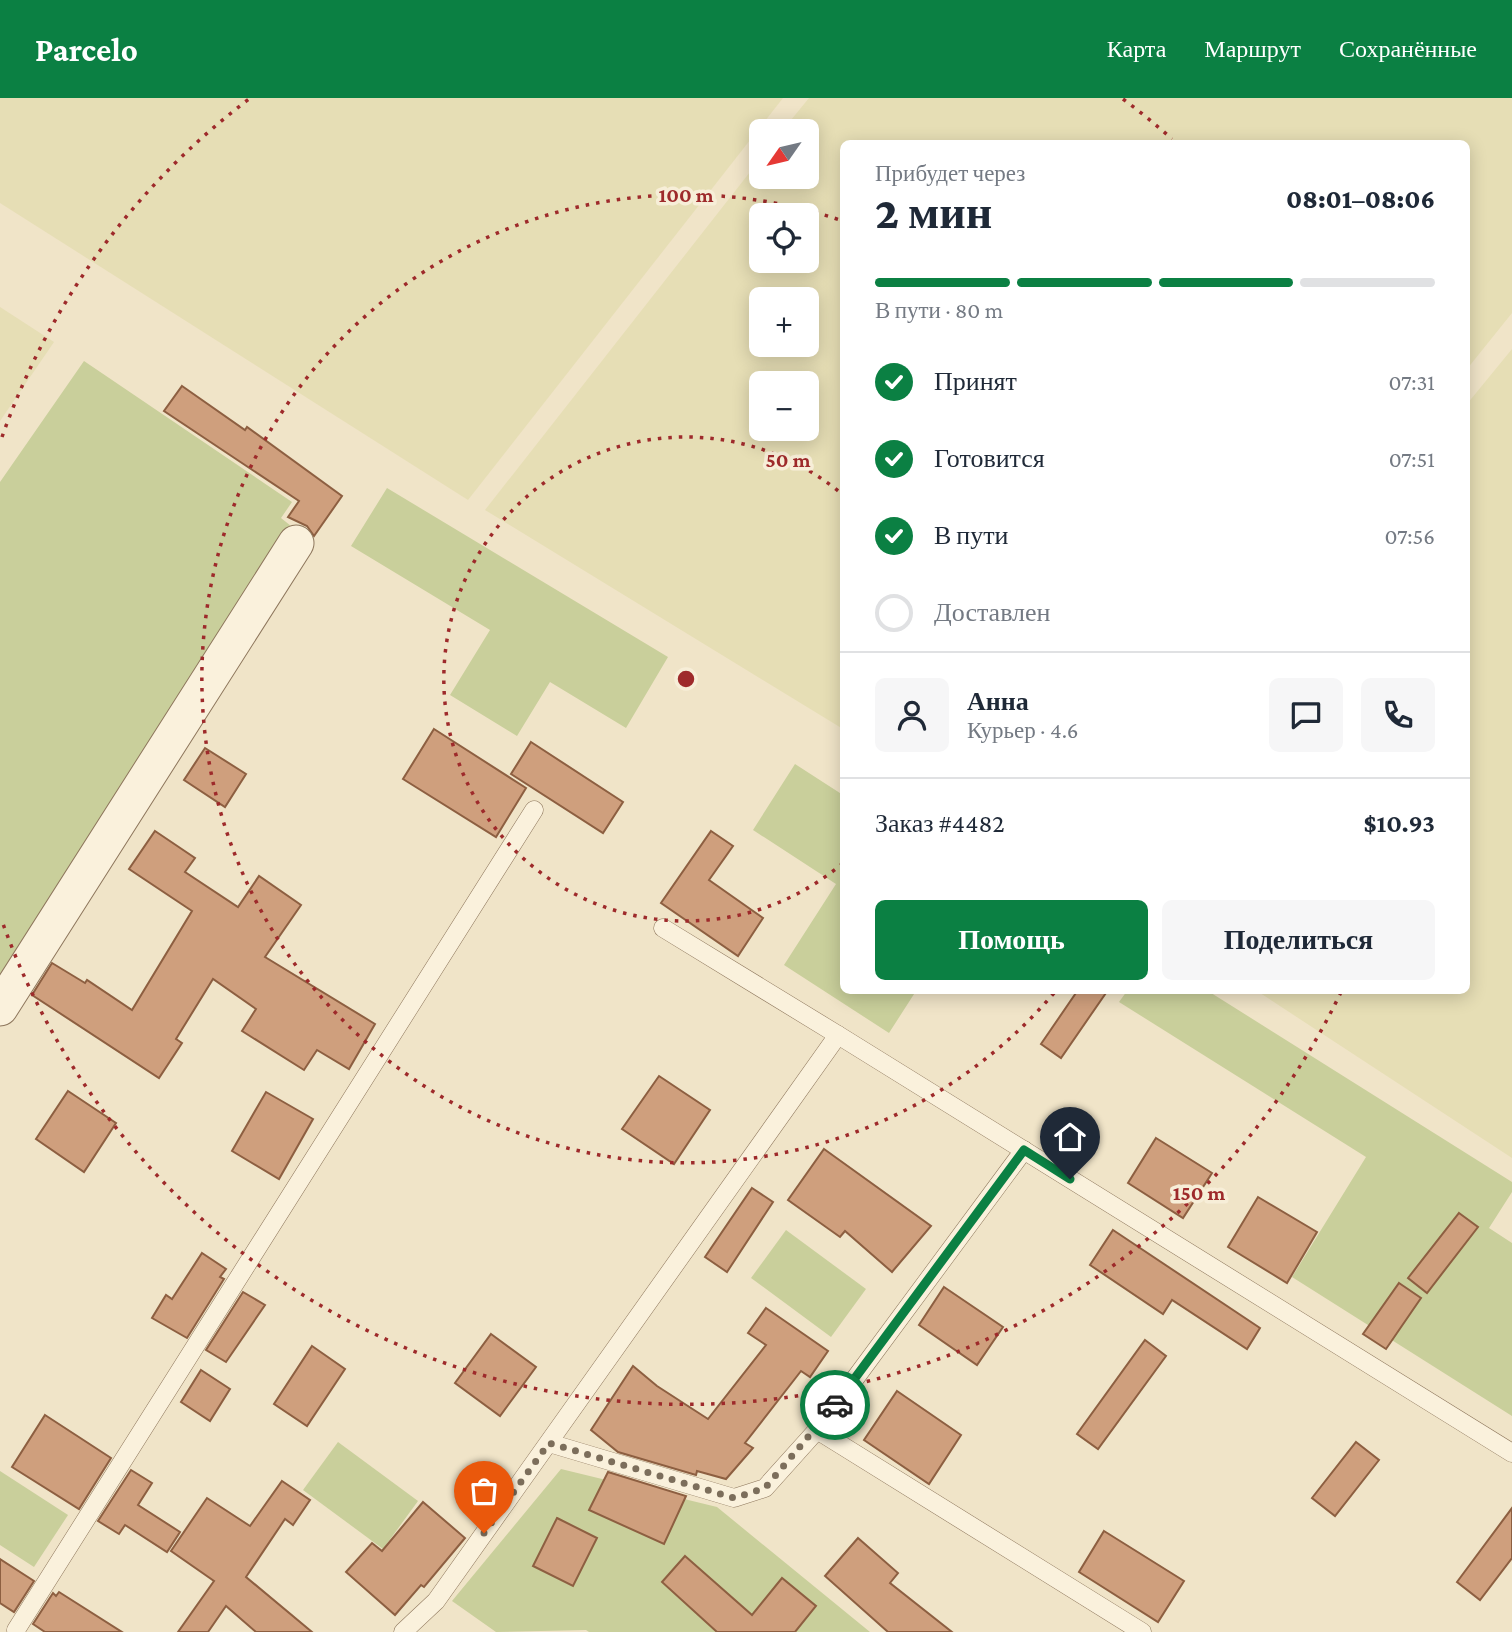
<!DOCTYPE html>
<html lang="ru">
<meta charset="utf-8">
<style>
body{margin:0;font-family:"Crimson Pro",serif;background:#f6f6f7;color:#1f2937;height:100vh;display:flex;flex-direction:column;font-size:26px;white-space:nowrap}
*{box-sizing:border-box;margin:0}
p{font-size:23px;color:#747a83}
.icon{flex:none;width:38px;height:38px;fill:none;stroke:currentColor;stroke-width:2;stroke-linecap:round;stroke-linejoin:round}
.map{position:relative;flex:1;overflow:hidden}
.panel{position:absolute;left:840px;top:42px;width:630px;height:854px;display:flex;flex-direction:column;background:#fff;border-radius:10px;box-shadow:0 4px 18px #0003}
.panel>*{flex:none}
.needle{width:46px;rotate:236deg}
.tools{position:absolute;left:749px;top:21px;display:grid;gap:14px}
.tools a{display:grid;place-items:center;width:70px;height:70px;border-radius:10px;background:#fff;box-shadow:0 4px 18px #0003;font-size:35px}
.pin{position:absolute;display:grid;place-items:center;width:60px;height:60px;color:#fff;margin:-72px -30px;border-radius:50% 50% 50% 0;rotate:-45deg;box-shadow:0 0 7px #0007}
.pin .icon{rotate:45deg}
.courier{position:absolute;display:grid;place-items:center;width:70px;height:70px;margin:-35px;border:5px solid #0b8043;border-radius:50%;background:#fff;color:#222;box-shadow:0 2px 9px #0007}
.headline em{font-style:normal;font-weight:800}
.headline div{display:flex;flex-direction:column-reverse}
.headline{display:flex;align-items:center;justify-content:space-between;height:119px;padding:0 35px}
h1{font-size:46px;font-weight:800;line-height:52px}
.bar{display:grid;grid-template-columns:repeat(4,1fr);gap:10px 7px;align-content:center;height:84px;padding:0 35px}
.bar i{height:9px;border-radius:5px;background:#e0e1e3}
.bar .active{background:#0b8043}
.bar p{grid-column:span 4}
.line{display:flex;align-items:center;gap:18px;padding:0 35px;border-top:2px solid #e0e1e3}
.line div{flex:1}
.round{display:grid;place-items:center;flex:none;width:74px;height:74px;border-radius:10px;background:#f6f6f7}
ol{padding:0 35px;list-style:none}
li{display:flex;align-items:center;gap:21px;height:77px}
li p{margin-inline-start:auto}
li .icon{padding:7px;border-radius:50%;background:#0b8043;color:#fff;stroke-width:4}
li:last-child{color:#747a83}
li i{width:38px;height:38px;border:4px solid #e0e1e3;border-radius:50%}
.cta{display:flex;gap:14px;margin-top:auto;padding:14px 35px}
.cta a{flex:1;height:80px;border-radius:10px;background:#0b8043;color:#fff;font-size:28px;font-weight:800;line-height:80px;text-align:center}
.cta a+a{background:#f6f6f7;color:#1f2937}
header{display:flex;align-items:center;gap:42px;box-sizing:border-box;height:98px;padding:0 35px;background:#0b8043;color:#fff}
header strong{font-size:33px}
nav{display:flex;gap:38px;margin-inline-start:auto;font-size:24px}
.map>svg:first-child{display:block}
.farmland{fill:#e6deb5;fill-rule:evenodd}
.green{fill:#c9cf9b}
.building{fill:#cf9f7d;stroke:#8d5f41;stroke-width:2}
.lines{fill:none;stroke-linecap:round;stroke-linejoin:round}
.lane-casing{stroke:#8d765c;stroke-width:19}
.street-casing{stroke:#8d765c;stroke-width:37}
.lane{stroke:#faf1dc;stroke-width:18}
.street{stroke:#faf1dc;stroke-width:35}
.done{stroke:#7c6e5b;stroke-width:7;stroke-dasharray:0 12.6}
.route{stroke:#0b8043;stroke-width:9}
.ring{fill:none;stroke:#9e2a2b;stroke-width:3.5;stroke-dasharray:3.5 7}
.centre{fill:#9e2a2b;stroke:#f7eed8;stroke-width:3.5}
.ring-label{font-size:21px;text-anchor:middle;font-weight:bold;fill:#9e2a2b;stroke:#f7eed8;stroke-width:7;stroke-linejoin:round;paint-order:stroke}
</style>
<header>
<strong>Parcelo</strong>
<nav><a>Карта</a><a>Маршрут</a><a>Сохранённые</a></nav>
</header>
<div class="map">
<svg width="1512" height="1534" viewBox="0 0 1512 1534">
<rect width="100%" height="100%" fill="#f0e4c8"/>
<g class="farmland">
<polygon points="0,0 783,0 468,402 0,105"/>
<path d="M 809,0 L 1512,0 L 1512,215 L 1467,271 L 1466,46 L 844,46 L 843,631 L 485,412 L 761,60 L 761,79 L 807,79 L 807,33 L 782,33 ZM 761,117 L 807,117 L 807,163 L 761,163 ZM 807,201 L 807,247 L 761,247 L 761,201 ZM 761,285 L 807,285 L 807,331 L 761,331 Z"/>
<polygon points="0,209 54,244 0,323"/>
<polygon points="1512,251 1512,1060 1257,893 1466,892 1467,306"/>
</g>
<g class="green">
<polygon points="84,263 292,404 281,420 291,428 0,876 0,384"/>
<polygon points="387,390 668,559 626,630 550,584 517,638 450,597 490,532 351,448"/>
<polygon points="795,666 843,697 844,892 916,893 889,935 784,867 836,786 753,732"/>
<polygon points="1127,893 1208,893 1512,1084 1512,1094 1489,1130 1512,1145 1512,1318 1292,1179 1366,1059 1119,904"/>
<polygon points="786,1132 866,1191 831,1239 751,1180"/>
<polygon points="338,1344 418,1403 383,1451 303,1392"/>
<polygon points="561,1371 717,1409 870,1534 589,1534 586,1532 496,1534 452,1503"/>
<polygon points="0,1373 68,1417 34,1469 0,1447"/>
</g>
<g class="building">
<polygon points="182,288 245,332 247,329 342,398 314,438 307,428 288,419 299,403 164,313"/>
<polygon points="434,631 526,690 496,739 403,681"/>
<polygon points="531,644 623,704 603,735 511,676"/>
<polygon points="205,650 246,676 225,709 184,682"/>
<polygon points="155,733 195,760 185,774 238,809 259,778 301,807 265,859 375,926 349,971 317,952 304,972 242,933 256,911 213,881 176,941 182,945 159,980 32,897 52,865 85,885 87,882 132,912 192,813 129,771"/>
<polygon points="711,733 733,748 709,782 763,820 738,858 661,805"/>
<polygon points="1078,892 1108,892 1061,960 1041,946"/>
<polygon points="659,978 710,1012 674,1066 622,1031"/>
<polygon points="68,993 116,1025 84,1074 36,1041"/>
<polygon points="266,994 313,1021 279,1081 232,1053"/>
<polygon points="1156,1040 1212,1075 1183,1120 1128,1085"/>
<polygon points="824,1051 931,1128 892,1174 845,1133 840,1139 788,1102"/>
<polygon points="752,1090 773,1104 727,1174 705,1159"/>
<polygon points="1258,1099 1317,1134 1287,1185 1228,1149"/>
<polygon points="1459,1115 1478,1129 1427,1195 1408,1180"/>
<polygon points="1113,1132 1260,1230 1247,1251 1172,1202 1163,1216 1090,1167"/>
<polygon points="202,1155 226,1171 220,1179 224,1181 187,1240 152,1220 166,1197 172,1201"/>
<polygon points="1399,1185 1421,1200 1386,1251 1363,1236"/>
<polygon points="944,1189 1003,1229 977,1267 919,1227"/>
<polygon points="243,1194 265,1207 226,1264 206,1252"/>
<polygon points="766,1210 828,1253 810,1279 801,1273 745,1345 753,1350 726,1381 697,1373 696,1377 618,1354 591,1332 633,1268 657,1288 708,1321 766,1247 748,1235"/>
<polygon points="491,1236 536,1269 500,1318 455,1285"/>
<polygon points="1145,1242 1166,1258 1098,1351 1077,1336"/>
<polygon points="312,1248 345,1271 307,1328 274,1306"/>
<polygon points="201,1272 230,1291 210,1323 181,1304"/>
<polygon points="897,1293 961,1337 929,1386 864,1342"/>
<polygon points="45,1317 111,1360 79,1411 12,1369"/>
<polygon points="1356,1344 1379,1362 1335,1418 1312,1400"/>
<polygon points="131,1372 152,1385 138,1407 180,1434 167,1454 125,1427 119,1436 98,1423"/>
<polygon points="608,1374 686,1398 664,1446 589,1412"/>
<polygon points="282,1383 310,1402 293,1427 285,1421 246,1479 312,1534 256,1534 226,1508 208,1534 178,1534 214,1483 171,1453 207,1400 250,1428"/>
<polygon points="423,1404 465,1440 424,1489 421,1487 395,1517 346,1474 372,1445 382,1453"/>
<polygon points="1512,1410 1512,1460 1480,1502 1457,1484"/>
<polygon points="557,1420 597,1440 573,1488 533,1468"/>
<polygon points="1104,1433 1184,1483 1158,1524 1079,1474"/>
<polygon points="858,1440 898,1475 890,1485 952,1534 888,1534 825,1478"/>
<polygon points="685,1458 752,1517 782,1480 816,1508 795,1534 717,1534 662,1484"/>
<polygon points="0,1461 34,1483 14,1514 0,1505"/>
<polygon points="59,1494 122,1534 45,1534 33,1526 53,1495 56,1498"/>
</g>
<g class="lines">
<defs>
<g id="lane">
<polyline points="838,937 1512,1355"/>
<polyline points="817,1332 1142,1534"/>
<polyline points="549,1345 734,1400 765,1390 817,1332 1024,1052"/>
<polyline points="16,1532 534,712"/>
<polyline points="403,1534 436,1503 838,937 663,830"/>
</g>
<polyline id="street" points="0,910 296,445"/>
</defs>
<use href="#lane" class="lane-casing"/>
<use href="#street" class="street-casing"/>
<use href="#lane" class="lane"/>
<use href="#street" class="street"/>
</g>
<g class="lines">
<polyline class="done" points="484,1435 549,1345 734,1400 765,1390 835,1307"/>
<polyline class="route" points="835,1307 1024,1052 1070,1081"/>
</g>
<g class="ring">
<path d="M843 765A242 242 0 1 1 843 397"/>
<path d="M1054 895A484 484 0 1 1 840 122"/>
<path d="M1341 894A726 726 0 0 1 2 823M2 339A726 726 0 0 1 249 1M1123 1A726 726 0 0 1 1172 41"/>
</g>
<circle cx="686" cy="581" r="10" class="centre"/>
<g class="ring-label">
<text x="686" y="104">100 m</text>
<text x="788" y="369">50 m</text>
<text x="1199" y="1102">150 m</text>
</g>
</svg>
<div class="tools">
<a><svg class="needle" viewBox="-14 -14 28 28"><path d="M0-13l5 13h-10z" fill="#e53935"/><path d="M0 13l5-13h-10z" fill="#747a83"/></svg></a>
<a><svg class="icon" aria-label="locate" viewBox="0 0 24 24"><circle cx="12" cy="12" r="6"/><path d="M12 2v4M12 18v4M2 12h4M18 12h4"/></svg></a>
<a>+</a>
<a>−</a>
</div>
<div class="pin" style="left:484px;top:1435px;background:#ea580c"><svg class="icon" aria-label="bag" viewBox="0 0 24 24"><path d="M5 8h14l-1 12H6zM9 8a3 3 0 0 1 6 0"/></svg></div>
<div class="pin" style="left:1070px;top:1081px;background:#1f2937"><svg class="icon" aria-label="home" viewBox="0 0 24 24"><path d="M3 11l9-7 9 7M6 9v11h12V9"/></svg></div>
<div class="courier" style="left:835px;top:1307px"><svg class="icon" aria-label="car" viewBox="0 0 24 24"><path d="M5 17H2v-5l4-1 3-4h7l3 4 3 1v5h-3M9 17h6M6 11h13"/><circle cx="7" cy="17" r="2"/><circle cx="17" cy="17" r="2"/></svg></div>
<section class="panel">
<div class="headline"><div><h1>2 мин</h1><p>Прибудет через</p></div><em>08:01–08:06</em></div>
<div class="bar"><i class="active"></i><i class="active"></i><i class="active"></i><i></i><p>В пути · 80 m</p></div>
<ol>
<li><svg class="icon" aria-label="check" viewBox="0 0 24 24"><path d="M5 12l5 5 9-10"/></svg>Принят<p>07:31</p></li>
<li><svg class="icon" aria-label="check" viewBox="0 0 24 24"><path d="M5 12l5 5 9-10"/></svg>Готовится<p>07:51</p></li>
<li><svg class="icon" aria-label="check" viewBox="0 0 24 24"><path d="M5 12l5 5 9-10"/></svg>В пути<p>07:56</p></li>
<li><i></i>Доставлен</li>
</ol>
<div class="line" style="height:126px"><a class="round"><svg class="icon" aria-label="person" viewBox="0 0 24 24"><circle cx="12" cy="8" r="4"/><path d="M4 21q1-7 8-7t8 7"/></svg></a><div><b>Анна</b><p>Курьер · 4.6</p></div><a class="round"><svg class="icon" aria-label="chat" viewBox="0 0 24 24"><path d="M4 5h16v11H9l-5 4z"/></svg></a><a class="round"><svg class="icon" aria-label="phone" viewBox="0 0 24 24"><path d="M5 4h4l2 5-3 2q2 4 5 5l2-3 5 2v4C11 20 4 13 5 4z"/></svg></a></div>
<div class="line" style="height:91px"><div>Заказ #4482</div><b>$10.93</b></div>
<div class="cta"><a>Помощь</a><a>Поделиться</a></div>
</section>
</div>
